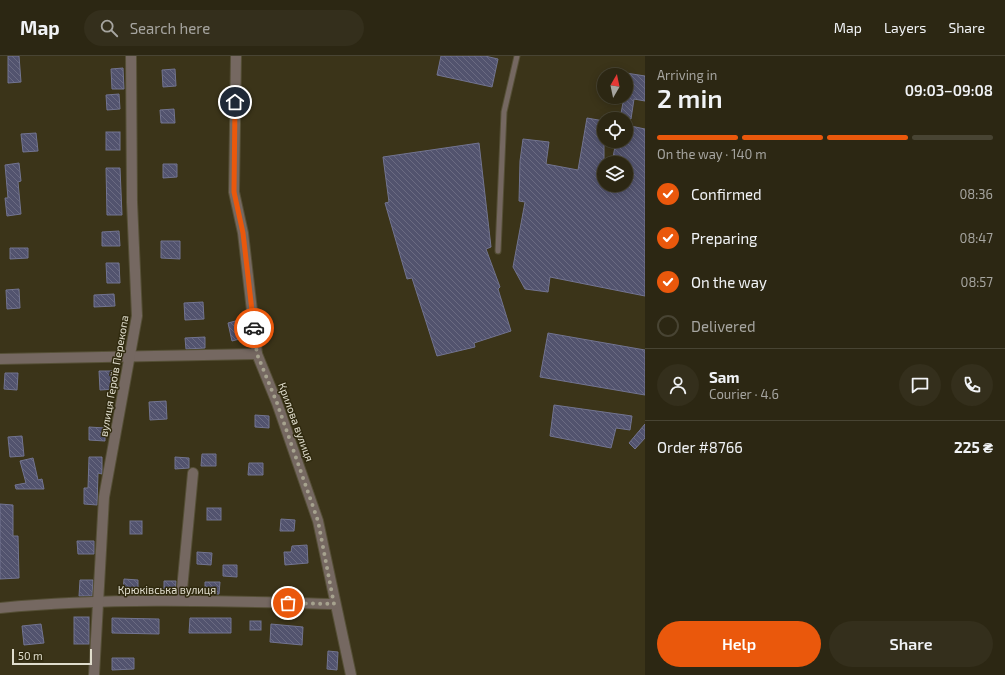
<!DOCTYPE html>
<meta charset="utf-8">
<style>
body{margin:0;font-family:"Exo 2",sans-serif;background:#342f1c;color:#f1f3f6;height:100vh;display:flex;flex-direction:column;font-size:15px;white-space:nowrap}
*{box-sizing:border-box;margin:0}
p{font-size:13px;color:#a6a5a0}
.icon{flex:none;width:22px;height:22px;fill:none;stroke:currentColor;stroke-width:2;stroke-linecap:round;stroke-linejoin:round}
.map{position:relative;flex:1;overflow:hidden}
.drawer{display:flex;flex-direction:column;background:#2c2713;width:360px}
.drawer>*{flex:none}
.needle{width:26px;rotate:9deg}
.buttons{position:absolute;left:597px;top:12px;display:grid;gap:8px}
.buttons a{display:grid;place-items:center;width:36px;height:36px;border-radius:50%;background:#2c2713;box-shadow:0 2px 10px #0003,0 0 0 1px #484433;font-size:20px}
.scale{position:absolute;left:12px;bottom:10px;width:80px;box-sizing:border-box;padding-left:4px;border:2px solid #e0ddcd;border-top:0;font-size:11px;line-height:14px;white-space:nowrap;color:#e0ddcd;-webkit-text-stroke:3px #302a0f;paint-order:stroke}
.pin{position:absolute;display:grid;place-items:center;width:34px;height:34px;color:#fff;margin:-17px;border:2px solid #fff;border-radius:50%;box-shadow:0 1px 4px #0007}
.courier{position:absolute;display:grid;place-items:center;width:40px;height:40px;margin:-20px;border:3px solid #ea580c;border-radius:50%;background:#fff;color:#222;box-shadow:0 1px 5px #0007}
.overview em{font-style:normal;font-weight:600}
.overview div{display:flex;flex-direction:column-reverse}
.overview{display:flex;align-items:center;justify-content:space-between;height:68px;padding:0 12px}
h1{font-size:26px;font-weight:600;line-height:30px}
.bar{display:grid;grid-template-columns:repeat(4,1fr);gap:6px 4px;align-content:center;height:48px;padding:0 12px}
.bar i{height:5px;border-radius:3px;background:#484433}
.bar .active{background:#ea580c}
.bar p{grid-column:span 4}
.line{display:flex;align-items:center;gap:10px;padding:0 12px;border-top:1px solid #484433}
.line div{flex:1}
.round{display:grid;place-items:center;flex:none;width:42px;height:42px;border-radius:21px;background:#342f1c}
ol{padding:0 12px;list-style:none}
li{display:flex;align-items:center;gap:12px;height:44px}
li p{margin-inline-start:auto}
li .icon{padding:4px;border-radius:50%;background:#ea580c;color:#fff;stroke-width:4}
li:last-child{color:#a6a5a0}
li i{width:22px;height:22px;border:2px solid #484433;border-radius:50%}
.button{display:flex;gap:8px;margin-top:auto;padding:8px 12px}
.button a{flex:1;height:46px;border-radius:24px;background:#ea580c;color:#fff;font-size:16px;font-weight:600;line-height:46px;text-align:center}
.button a+a{background:#342f1c;color:#f1f3f6}
header{display:flex;align-items:center;gap:24px;box-sizing:border-box;height:56px;padding:0 20px;background:#2c2713;border-bottom:1px solid #484433}
header strong{font-size:19px}
nav{display:flex;gap:22px;margin-inline-start:auto;font-size:14px}
.search{width:280px;height:36px;background:#342f1c;display:flex;align-items:center;gap:10px;box-sizing:border-box;padding:0 14px;border-radius:22px;color:#a6a5a0;font-size:15px}
main{display:flex;flex:1;min-height:0}
.map>svg:first-child{display:block}
.building{fill:url(#building-back-hatch);stroke:#727490}
.lines{fill:none;stroke-linecap:round;stroke-linejoin:round}
.lane-casing{stroke:#554f36;stroke-width:7}
.street-casing{stroke:#554f36;stroke-width:12}
.lane{stroke:#756861;stroke-width:5}
.street{stroke:#756861;stroke-width:10}
.done{stroke:#a6a28e;stroke-width:4;stroke-dasharray:0 7.2}
.route{stroke:#ea580c;stroke-width:5}
.labels{text-anchor:middle;stroke-width:3;stroke-linejoin:round;paint-order:stroke}
.street-label{font-size:11px;fill:#e0ddcd;stroke:#302a0f}
</style>
<header>
<strong>Map</strong>
<div class="search"><svg class="icon" aria-label="search" viewBox="0 0 24 24"><circle cx="10" cy="10" r="6"/><path d="M15 15l6 6"/></svg>Search here</div>
<nav><a>Map</a><a>Layers</a><a>Share</a></nav>
</header>
<main>
<div class="map">
<svg width="645" height="619" viewBox="0 0 645 619">
<defs>
<pattern id="building-back-hatch" width="6" height="6" patternUnits="userSpaceOnUse"><rect width="6" height="6" fill="#52536e"/><path d="M-1 5l2 2M0 0l6 6M5-1l2 2" fill="none" stroke="#6b6b82"/></pattern>
</defs>
<rect width="100%" height="100%" fill="#3b3419"/>
<g class="building">
<polygon points="8,0 19,0 21,26 8,27"/>
<polygon points="441,0 485,0 498,3 492,31 437,19"/>
<polygon points="123,12 124,33 112,33 111,13"/>
<polygon points="175,13 176,30 163,31 162,14"/>
<polygon points="626,17 645,20 645,45 634,43 631,63 620,63 624,41 626,41"/>
<polygon points="119,38 120,53 107,54 106,39"/>
<polygon points="174,53 175,67 161,67 160,54"/>
<polygon points="587,62 604,65 604,129 626,129 626,107 612,107 616,85 626,85 626,69 645,73 645,240 550,221 548,236 525,233 513,211 525,146 519,145 520,105 523,83 549,86 546,108 578,114"/>
<rect x="106" y="76" width="14" height="18"/>
<polygon points="36,77 38,95 23,96 21,78"/>
<polygon points="479,87 491,191 486,193 500,231 498,233 511,275 474,287 475,291 437,300 412,222 407,223 385,147 389,146 383,101"/>
<polygon points="19,107 21,125 18,126 21,158 7,160 5,142 8,142 5,109"/>
<polygon points="163,108 177,108 177,121 163,122"/>
<polygon points="106,112 120,112 122,159 107,159"/>
<polygon points="119,175 120,190 102,190 102,176"/>
<polygon points="161,185 180,185 180,203 161,202"/>
<polygon points="10,192 28,192 28,202 10,203"/>
<polygon points="106,207 119,207 120,227 107,227"/>
<polygon points="19,233 20,252 7,253 6,234"/>
<polygon points="114,238 115,250 94,251 94,239"/>
<polygon points="203,246 204,263 185,264 184,247"/>
<polygon points="243,263 247,281 232,285 228,267"/>
<polygon points="548,277 645,294 645,339 540,321"/>
<polygon points="205,281 205,292 186,293 185,282"/>
<polygon points="99,315 116,315 117,333 100,334"/>
<polygon points="5,317 18,317 17,334 4,333"/>
<polygon points="166,345 167,363 150,364 149,346"/>
<polygon points="554,349 632,360 630,374 616,372 611,392 550,380"/>
<polygon points="255,359 269,360 269,372 255,371"/>
<polygon points="645,368 645,382 635,393 629,387"/>
<polygon points="89,371 105,372 105,385 89,384"/>
<polygon points="22,380 24,400 10,401 8,381"/>
<polygon points="202,398 216,398 216,410 201,410"/>
<polygon points="89,401 102,401 102,418 98,417 97,449 84,448 84,432 88,432"/>
<polygon points="175,401 189,402 189,412 175,413"/>
<polygon points="33,402 38,424 42,423 44,433 16,433 15,429 26,427 20,405"/>
<polygon points="249,407 263,407 263,419 248,419"/>
<polygon points="0,448 13,449 13,480 18,480 19,522 0,523"/>
<rect x="207" y="452" width="14" height="12"/>
<polygon points="281,463 295,464 294,475 280,475"/>
<rect x="130" y="465" width="12" height="13"/>
<polygon points="77,485 94,485 94,498 78,498"/>
<polygon points="307,489 308,507 285,509 284,496 291,496 292,490"/>
<polygon points="197,496 212,497 211,509 197,508"/>
<polygon points="223,509 237,509 237,521 223,520"/>
<polygon points="124,523 138,524 138,535 123,535"/>
<polygon points="80,524 93,524 92,540 79,540"/>
<polygon points="164,525 176,525 175,537 164,537"/>
<polygon points="205,526 220,526 219,538 205,538"/>
<rect x="74" y="561" width="15" height="27"/>
<polygon points="112,562 159,563 159,578 112,577"/>
<polygon points="190,562 231,562 231,577 189,577"/>
<rect x="250" y="565" width="11" height="9"/>
<polygon points="41,568 44,587 24,589 22,570"/>
<polygon points="271,568 303,571 302,589 270,586"/>
<polygon points="328,595 338,596 337,614 327,613"/>
<polygon points="112,602 134,602 134,613 112,614"/>
</g>
<g class="lines">
<defs>
<polyline id="lane" points="498,195 504,56 517,0"/>
<g id="street">
<polyline points="236,0 234,136 243,177 257,298 277,347 318,465 351,619"/>
<polyline points="0,303 257,298"/>
<polyline points="181,544 193,417"/>
<path d="M 0,552 C 111,541 223,545 334,548"/>
<polyline points="94,619 104,441 137,260 132,146 131,0"/>
</g>
</defs>
<use href="#lane" class="lane-casing"/>
<use href="#street" class="street-casing"/>
<use href="#lane" class="lane"/>
<use href="#street" class="street"/>
</g>
<g class="lines">
<polyline class="done" points="254,272 257,298 277,347 318,465 334,548 288,547"/>
<polyline class="route" points="235,46 234,136 243,177 254,272"/>
</g>
<g class="labels">
<g class="street-label">
<text transform="translate(114 320) rotate(-80)" y="4">вулиця Героїв Перекопа</text>
<text transform="translate(296 366) rotate(70)" y="4">Крилова вулиця</text>
<text x="167" y="538">Крюківська вулиця</text>
</g>
</g>
</svg>
<div class="buttons">
<a><svg class="needle" viewBox="-14 -14 28 28"><path d="M0-13l5 13h-10z" fill="#e53935"/><path d="M0 13l5-13h-10z" fill="#a6a5a0"/></svg></a>
<a><svg class="icon" aria-label="locate" viewBox="0 0 24 24"><circle cx="12" cy="12" r="6"/><path d="M12 2v4M12 18v4M2 12h4M18 12h4"/></svg></a>
<a><svg class="icon" aria-label="layers" viewBox="0 0 24 24"><path d="M12 4l9 5-9 5-9-5zM3 14l9 5 9-5"/></svg></a>
</div>
<div class="scale">50 m</div>
<div class="pin" style="left:288px;top:547px;background:#ea580c"><svg class="icon" aria-label="bag" viewBox="0 0 24 24"><path d="M5 8h14l-1 12H6zM9 8a3 3 0 0 1 6 0"/></svg></div>
<div class="pin" style="left:235px;top:46px;background:#1f2937"><svg class="icon" aria-label="home" viewBox="0 0 24 24"><path d="M3 11l9-7 9 7M6 9v11h12V9"/></svg></div>
<div class="courier" style="left:254px;top:272px"><svg class="icon" aria-label="car" viewBox="0 0 24 24"><path d="M5 17H2v-5l4-1 3-4h7l3 4 3 1v5h-3M9 17h6M6 11h13"/><circle cx="7" cy="17" r="2"/><circle cx="17" cy="17" r="2"/></svg></div>
</div>
<section class="drawer">
<div class="overview"><div><h1>2 min</h1><p>Arriving in</p></div><em>09:03–09:08</em></div>
<div class="bar"><i class="active"></i><i class="active"></i><i class="active"></i><i></i><p>On the way · 140 m</p></div>
<ol>
<li><svg class="icon" aria-label="check" viewBox="0 0 24 24"><path d="M5 12l5 5 9-10"/></svg>Confirmed<p>08:36</p></li>
<li><svg class="icon" aria-label="check" viewBox="0 0 24 24"><path d="M5 12l5 5 9-10"/></svg>Preparing<p>08:47</p></li>
<li><svg class="icon" aria-label="check" viewBox="0 0 24 24"><path d="M5 12l5 5 9-10"/></svg>On the way<p>08:57</p></li>
<li><i></i>Delivered</li>
</ol>
<div class="line" style="height:72px"><a class="round"><svg class="icon" aria-label="person" viewBox="0 0 24 24"><circle cx="12" cy="8" r="4"/><path d="M4 21q1-7 8-7t8 7"/></svg></a><div><b>Sam</b><p>Courier · 4.6</p></div><a class="round"><svg class="icon" aria-label="chat" viewBox="0 0 24 24"><path d="M4 5h16v11H9l-5 4z"/></svg></a><a class="round"><svg class="icon" aria-label="phone" viewBox="0 0 24 24"><path d="M5 4h4l2 5-3 2q2 4 5 5l2-3 5 2v4C11 20 4 13 5 4z"/></svg></a></div>
<div class="line" style="height:52px"><div>Order #8766</div><b>225 ₴</b></div>
<div class="button"><a>Help</a><a>Share</a></div>
</section>
</main>
